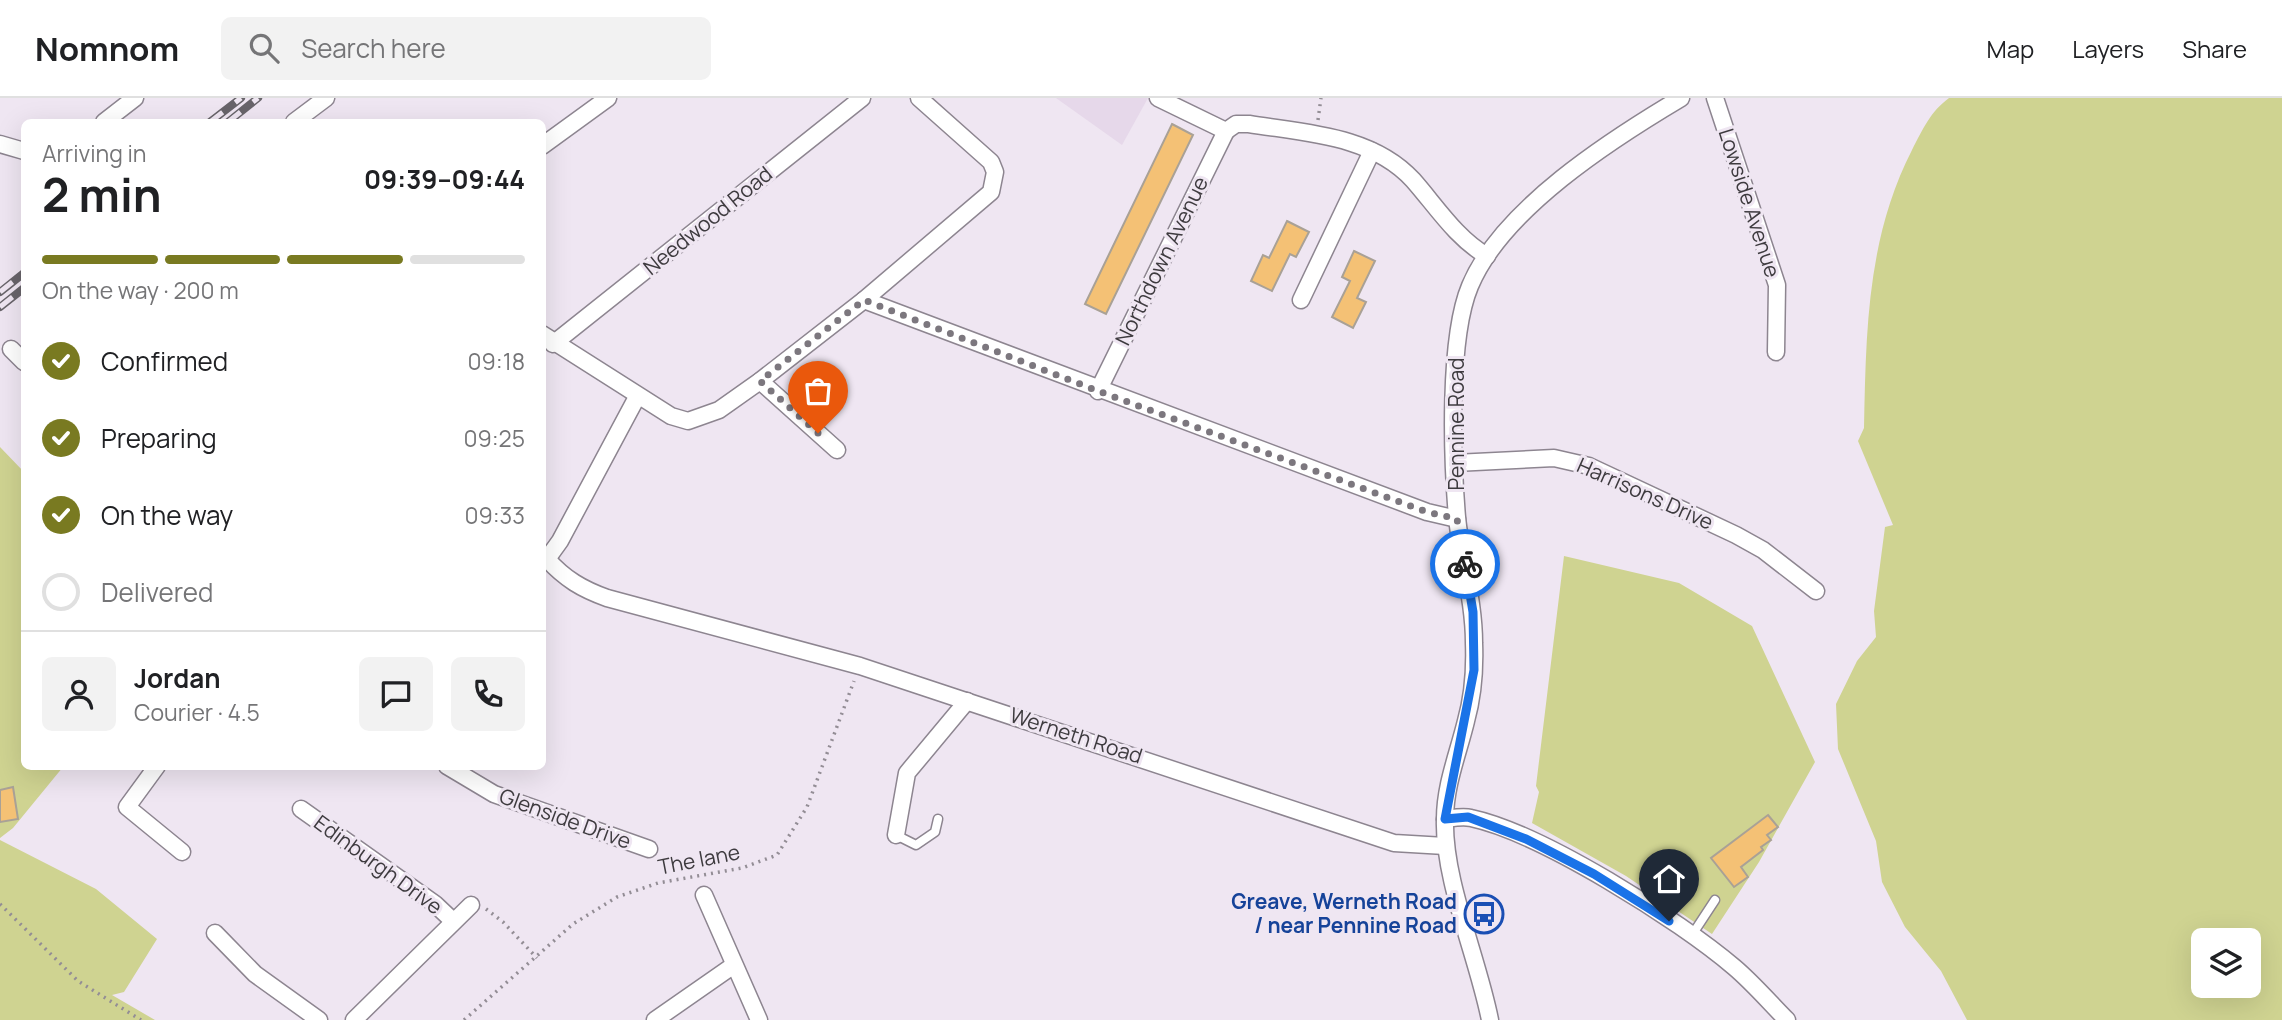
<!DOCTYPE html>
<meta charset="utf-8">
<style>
body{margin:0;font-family:Manrope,sans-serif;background:#f2f2f2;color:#202124;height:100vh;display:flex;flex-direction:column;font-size:26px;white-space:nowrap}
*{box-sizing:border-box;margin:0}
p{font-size:23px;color:#757577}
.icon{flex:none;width:38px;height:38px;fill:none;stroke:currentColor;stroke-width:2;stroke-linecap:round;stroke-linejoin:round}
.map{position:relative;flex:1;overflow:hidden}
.side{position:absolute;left:21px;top:21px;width:525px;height:651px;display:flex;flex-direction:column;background:#fff;border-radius:10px;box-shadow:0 7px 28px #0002}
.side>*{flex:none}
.buttons{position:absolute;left:2191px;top:830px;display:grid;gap:14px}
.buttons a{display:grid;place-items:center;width:70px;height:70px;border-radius:10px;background:#fff;box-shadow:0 7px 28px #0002;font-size:35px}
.pin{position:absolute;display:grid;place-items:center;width:60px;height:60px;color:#fff;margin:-72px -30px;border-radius:50% 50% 50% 0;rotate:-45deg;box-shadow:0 0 7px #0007}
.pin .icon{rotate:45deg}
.courier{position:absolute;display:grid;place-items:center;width:70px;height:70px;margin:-35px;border:5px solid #1a73e8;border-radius:50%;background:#fff;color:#222;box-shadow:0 2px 9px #0007}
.summary em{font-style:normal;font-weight:700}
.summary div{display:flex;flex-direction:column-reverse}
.summary{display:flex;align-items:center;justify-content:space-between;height:119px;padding:0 21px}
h1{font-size:46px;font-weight:700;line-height:52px}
.bar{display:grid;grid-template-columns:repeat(4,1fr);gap:10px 7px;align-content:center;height:84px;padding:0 21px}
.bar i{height:9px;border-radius:5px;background:#e0e0e0}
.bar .selected{background:#797a21}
.bar p{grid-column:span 4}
.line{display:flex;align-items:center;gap:18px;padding:0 21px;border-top:2px solid #e0e0e0}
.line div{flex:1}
.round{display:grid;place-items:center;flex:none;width:74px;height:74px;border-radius:10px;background:#f2f2f2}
ol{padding:0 21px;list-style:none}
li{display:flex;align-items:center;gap:21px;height:77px}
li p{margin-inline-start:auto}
li .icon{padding:7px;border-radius:50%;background:#797a21;color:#fff;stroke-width:4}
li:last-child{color:#757577}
li i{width:38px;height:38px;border:4px solid #e0e0e0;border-radius:50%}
header{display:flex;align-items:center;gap:42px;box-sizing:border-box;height:98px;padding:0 35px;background:#fff;border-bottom:2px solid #e0e0e0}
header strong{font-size:33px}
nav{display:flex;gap:38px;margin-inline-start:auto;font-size:24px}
.search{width:490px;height:63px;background:#f2f2f2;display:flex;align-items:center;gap:18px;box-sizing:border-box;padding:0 24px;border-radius:10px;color:#757577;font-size:26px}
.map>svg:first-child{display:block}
.built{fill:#e6d8ea}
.green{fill:#cfd391;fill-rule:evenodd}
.building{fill:#f4c175;stroke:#a9a196;stroke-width:2}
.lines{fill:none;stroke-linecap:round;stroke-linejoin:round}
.lane-casing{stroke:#8d8590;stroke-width:11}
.street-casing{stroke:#8d8590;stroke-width:19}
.path{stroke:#938d95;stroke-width:3.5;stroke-dasharray:2 5;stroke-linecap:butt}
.lane{stroke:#fff;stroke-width:8}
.street{stroke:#fff;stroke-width:16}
.rail-casing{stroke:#68646a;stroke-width:8}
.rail{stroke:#efe6f2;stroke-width:5;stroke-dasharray:16;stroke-linecap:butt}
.done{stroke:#7c777e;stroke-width:7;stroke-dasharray:0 12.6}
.route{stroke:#1a73e8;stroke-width:9}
.labels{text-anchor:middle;stroke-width:6;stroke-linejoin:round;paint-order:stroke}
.street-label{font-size:21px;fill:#3e3b3f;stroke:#efe6f2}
.transit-label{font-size:21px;font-weight:bold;fill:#164399;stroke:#efe6f2;text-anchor:end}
</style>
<header>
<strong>Nomnom</strong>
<div class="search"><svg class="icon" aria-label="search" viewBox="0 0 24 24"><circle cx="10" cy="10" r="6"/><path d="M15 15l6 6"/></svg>Search here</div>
<nav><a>Map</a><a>Layers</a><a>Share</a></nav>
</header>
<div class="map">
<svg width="2282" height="922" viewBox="0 0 2282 922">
<rect width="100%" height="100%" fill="#efe6f2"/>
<polygon class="built" points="1056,0 1148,0 1122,47"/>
<g class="green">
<path d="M 1949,0 L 2282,0 L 2282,922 L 1967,922 L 1941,873 L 1905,829 L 1882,784 L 1876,743 L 1838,651 L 1836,606 L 1857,563 L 1876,539 L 1874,513 L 1885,429 L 1893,427 L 1858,343 L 1864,330 C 1866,233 1867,140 1912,52 C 1923,31 1930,14 1949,0 ZM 2203,842 L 2249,842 L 2249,887 L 2203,887 Z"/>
<polygon points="0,349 24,374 24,668 63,669 13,730 0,740"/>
<polygon points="1564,458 1679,485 1752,528 1815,664 1759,764 1712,836 1626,778 1532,725 1539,694 1536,688"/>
<polygon points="0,742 96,791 157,841 124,894 112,897 155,922 0,922"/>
</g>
<g class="building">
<polygon points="1172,26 1193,37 1106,216 1085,206"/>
<polygon points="1287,123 1309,134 1296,159 1290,156 1272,193 1251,183 1263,157 1269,160"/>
<polygon points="1354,153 1375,163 1357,200 1366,204 1353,230 1332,219 1350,183 1342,179"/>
<polygon points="13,689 18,721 0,724 0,692"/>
<polygon points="1768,717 1778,729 1767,737 1771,742 1761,749 1763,752 1741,769 1748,779 1734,789 1711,760"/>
</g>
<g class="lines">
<defs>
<g id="lane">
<polyline points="896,737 916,747 935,734 938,721"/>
<polyline points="1692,837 1715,802"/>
</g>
<g id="street">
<path d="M 1158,0 L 1226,33 L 1236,26 L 1249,26 C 1304,35 1372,37 1413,82 C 1436,108 1456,140 1487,158"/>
<polyline points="1715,0 1777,187 1776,254"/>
<polyline points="104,24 135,0"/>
<polyline points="294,24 326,0"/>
<polyline points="0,46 24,53"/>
<polyline points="542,48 608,0"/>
<polyline points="864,202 1427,414 1457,421"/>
<polyline points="1301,202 1372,53"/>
<polyline points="542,236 671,318 688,323 719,312 760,283 864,202 991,94 995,74 991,64 919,0"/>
<polyline points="553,246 862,0"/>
<polyline points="11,251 24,264"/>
<polyline points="760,283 837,352"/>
<polyline points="1098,293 1226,33"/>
<polyline points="1455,365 1554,360 1589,368 1736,437 1763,452 1816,493"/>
<path d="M 542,461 L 547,461 C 565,481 582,491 607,500 L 860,568 L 1394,745 L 1445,748"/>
<polyline points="547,461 560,443 637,299"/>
<polyline points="157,668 127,709 182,754"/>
<polyline points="447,668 494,696 649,751"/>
<polyline points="301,711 435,806 453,823"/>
<path d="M 1445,721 C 1453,720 1463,718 1471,720 C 1541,735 1679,822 1734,869 C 1753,885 1770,905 1787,922"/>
<polyline points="896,737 907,675 967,603"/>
<polyline points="704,797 759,922"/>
<polyline points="215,835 255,876 319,922"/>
<polyline points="354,922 471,807"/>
<polyline points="655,922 734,867"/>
<path d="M 1490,922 C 1478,860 1443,782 1445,721 C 1445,687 1458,656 1466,623 C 1473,598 1475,571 1474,545 C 1474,502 1461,461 1457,419 C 1452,360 1448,240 1470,188 C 1502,111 1612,41 1681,0"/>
</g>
</defs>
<use href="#lane" class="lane-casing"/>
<use href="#street" class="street-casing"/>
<g class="path">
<polyline points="1318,22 1321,0"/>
<polyline points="0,806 78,883 141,922"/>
<polyline points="486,811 503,824 537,860"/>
<polyline points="464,922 573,826 617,799 658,785 742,770 777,757 807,709 854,583"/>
</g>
<use href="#lane" class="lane"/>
<use href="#street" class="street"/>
<defs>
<g id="rail">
<polyline points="210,24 241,0"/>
<polyline points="228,24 258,0"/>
<polyline points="0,194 24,175"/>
<polyline points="0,209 24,190"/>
</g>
</defs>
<use href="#rail" class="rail-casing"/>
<use href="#rail" class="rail"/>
</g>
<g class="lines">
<polyline class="done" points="818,335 760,283 864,202 1098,293 1427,414 1457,421 1465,466"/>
<polyline class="route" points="1465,466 1473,514 1474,572 1445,721 1468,719 1526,741 1594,776 1669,823"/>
</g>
<defs>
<symbol id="bus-ring" viewBox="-11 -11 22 22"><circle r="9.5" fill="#efe6f2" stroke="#1a4fb4" stroke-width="1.5"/><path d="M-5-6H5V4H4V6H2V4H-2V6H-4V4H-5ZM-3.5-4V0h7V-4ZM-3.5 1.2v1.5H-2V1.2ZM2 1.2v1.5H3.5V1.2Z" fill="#1a4fb4"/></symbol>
</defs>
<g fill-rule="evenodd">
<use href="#bus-ring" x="1462" y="794" width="44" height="44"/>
</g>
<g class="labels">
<g class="street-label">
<text transform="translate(1749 105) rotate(72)" y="7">Lowside Avenue</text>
<text transform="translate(708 123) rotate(-39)" y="7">Needwood Road</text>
<text transform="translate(1162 163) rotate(-64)" y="7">Northdown Avenue</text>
<text transform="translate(1457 326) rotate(-90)" y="7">Pennine Road</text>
<text transform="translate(1645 396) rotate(24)" y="7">Harrisons Drive</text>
<text transform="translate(1076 638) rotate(18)" y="7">Werneth Road</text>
<text transform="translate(565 721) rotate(20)" y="7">Glenside Drive</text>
<text transform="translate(699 762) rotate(-11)" y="7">The lane</text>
<text transform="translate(378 767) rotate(36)" y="7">Edinburgh Drive</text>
</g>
<g class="transit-label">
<text x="1457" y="811">Greave, Werneth Road<tspan x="1457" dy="24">/ near Pennine Road</tspan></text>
</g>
</g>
</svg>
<div class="buttons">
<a><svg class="icon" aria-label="layers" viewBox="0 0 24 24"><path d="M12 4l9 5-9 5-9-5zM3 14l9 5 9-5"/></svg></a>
</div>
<div class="pin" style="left:818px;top:335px;background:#ea580c"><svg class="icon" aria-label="bag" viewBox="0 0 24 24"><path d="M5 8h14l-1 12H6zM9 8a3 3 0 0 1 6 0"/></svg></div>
<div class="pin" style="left:1669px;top:823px;background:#1f2937"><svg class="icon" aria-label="home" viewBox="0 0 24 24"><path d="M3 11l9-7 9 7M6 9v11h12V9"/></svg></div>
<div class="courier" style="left:1465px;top:466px"><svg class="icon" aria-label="bike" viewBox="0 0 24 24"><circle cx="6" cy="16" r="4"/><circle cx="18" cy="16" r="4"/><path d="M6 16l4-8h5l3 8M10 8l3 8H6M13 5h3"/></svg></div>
<section class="side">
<div class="summary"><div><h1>2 min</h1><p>Arriving in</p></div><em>09:39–09:44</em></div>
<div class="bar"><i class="selected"></i><i class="selected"></i><i class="selected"></i><i></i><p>On the way · 200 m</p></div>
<ol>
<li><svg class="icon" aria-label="check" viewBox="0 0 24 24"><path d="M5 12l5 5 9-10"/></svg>Confirmed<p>09:18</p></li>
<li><svg class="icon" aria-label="check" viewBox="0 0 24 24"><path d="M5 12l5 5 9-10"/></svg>Preparing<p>09:25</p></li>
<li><svg class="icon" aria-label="check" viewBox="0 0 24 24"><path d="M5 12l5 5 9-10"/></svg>On the way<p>09:33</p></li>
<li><i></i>Delivered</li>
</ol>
<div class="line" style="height:126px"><a class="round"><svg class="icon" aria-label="person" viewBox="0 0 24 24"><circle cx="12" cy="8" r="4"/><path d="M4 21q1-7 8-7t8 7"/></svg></a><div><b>Jordan</b><p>Courier · 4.5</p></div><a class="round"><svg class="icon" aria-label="chat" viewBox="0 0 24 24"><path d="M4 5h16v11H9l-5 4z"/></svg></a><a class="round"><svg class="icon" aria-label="phone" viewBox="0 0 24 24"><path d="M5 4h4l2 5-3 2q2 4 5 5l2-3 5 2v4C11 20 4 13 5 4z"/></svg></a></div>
</section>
</div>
